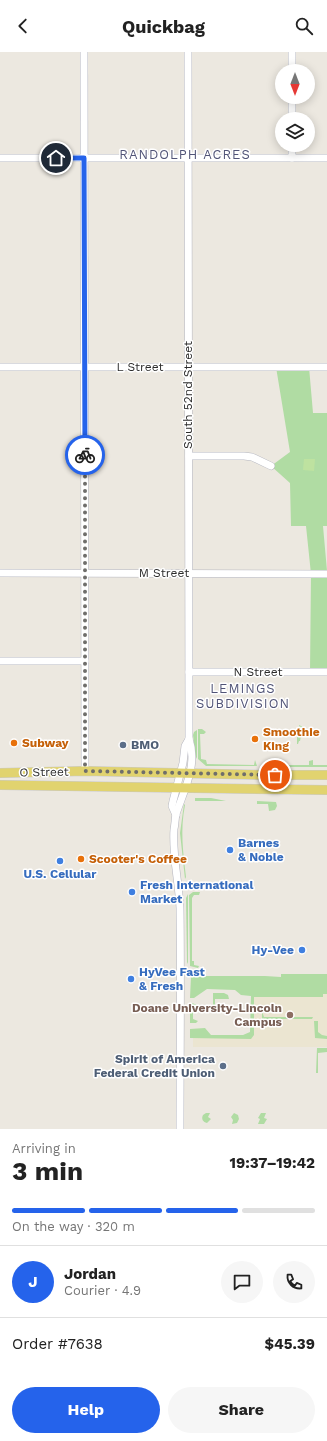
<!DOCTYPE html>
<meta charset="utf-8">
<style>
body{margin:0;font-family:"Work Sans",sans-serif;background:#f6f6f6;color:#222;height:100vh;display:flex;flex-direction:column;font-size:15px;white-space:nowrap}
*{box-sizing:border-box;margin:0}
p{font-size:13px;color:#767676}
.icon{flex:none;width:22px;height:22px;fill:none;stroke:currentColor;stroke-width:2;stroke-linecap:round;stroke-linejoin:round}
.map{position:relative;height:1077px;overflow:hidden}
.drawer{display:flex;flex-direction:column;background:#fff;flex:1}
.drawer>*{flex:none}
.needle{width:26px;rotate:180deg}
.controls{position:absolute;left:275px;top:12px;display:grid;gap:8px}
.controls a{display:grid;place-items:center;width:40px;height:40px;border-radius:50%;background:#fff;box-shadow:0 2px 10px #0003;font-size:20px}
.pin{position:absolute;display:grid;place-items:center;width:34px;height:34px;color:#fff;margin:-17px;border:2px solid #fff;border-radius:50%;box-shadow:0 1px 4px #0007}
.courier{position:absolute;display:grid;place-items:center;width:40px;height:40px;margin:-20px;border:3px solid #2563eb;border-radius:50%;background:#fff;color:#222;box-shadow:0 1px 5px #0007}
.headline em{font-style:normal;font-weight:700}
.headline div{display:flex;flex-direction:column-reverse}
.headline{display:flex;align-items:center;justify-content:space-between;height:68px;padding:0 12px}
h1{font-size:26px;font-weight:700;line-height:30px}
.bar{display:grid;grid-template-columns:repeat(4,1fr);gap:6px 4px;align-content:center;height:48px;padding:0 12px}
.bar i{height:5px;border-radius:3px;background:#e0e0e0}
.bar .active{background:#2563eb}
.bar p{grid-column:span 4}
.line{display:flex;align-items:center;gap:10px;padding:0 12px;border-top:1px solid #e0e0e0}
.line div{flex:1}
.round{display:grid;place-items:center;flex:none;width:42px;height:42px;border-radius:21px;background:#f6f6f6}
.button{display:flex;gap:8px;margin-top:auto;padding:8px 12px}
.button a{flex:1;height:46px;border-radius:24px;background:#2563eb;color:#fff;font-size:16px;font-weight:700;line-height:46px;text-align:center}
.button a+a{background:#f6f6f6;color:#222}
header{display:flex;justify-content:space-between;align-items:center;height:52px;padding:0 12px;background:#fff;font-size:18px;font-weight:700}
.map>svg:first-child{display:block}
.education{fill:#ebe5d1}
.green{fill:#b0dca3}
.pitch{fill:#bee2a0}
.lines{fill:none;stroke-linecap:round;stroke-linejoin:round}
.minor-casing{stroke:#b3b4be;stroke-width:8}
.major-casing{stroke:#c8c8c8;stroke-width:10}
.minor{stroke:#fff;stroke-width:7}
.major{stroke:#e1d36f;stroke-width:9}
.done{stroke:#6f6e6b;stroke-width:4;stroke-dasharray:0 7.2}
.route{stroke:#2563eb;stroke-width:5}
.food-dot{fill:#e8710a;stroke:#fff;stroke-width:1.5}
.service-dot{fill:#5c6f8a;stroke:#fff;stroke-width:1.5}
.shop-dot{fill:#3f7fe0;stroke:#fff;stroke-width:1.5}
.education-dot{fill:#8d6e63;stroke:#fff;stroke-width:1.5}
.labels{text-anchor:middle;stroke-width:3;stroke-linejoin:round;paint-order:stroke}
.street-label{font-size:12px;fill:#2c2c2c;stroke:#fff}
.food-label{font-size:12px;font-weight:bold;fill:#c56008;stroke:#fff;text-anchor:start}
.service-label{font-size:12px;font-weight:bold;fill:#4e5e75;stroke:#fff;text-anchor:start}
.shop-label{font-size:12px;font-weight:bold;fill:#366cbe;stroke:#fff;text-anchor:start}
.education-label{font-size:12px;font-weight:bold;fill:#785e54;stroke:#fff;text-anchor:end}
.neighbourhood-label{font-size:13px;letter-spacing:1px;fill:#515477;stroke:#fff}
</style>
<header><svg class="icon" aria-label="back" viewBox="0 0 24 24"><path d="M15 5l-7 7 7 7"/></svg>Quickbag<svg class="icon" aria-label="search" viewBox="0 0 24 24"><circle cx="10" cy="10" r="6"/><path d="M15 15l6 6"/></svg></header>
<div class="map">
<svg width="327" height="1077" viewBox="0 0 327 1077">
<rect width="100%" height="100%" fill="#ece8e0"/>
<polygon class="education" points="253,938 327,939 327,995 193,995 193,986 252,986"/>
<g class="green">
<polygon points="276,315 309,315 313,361 327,361 327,474 323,474 327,519 327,620 310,620 311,522 306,474 291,474 290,431 271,414 290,400"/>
<polygon points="299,673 303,675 303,683 301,684 300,689 299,689 298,692 297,692 297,677 299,677"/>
<polygon points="198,677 202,677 206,680 204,682 200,682 201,707 206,708 207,712 254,713 255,708 257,714 206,714 198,707"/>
<polygon points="197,678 197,705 196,707 193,683 194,680"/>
<polygon points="269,708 269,713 309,713 309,709 313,708 313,713 327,713 327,710 327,715 267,715 266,710"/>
<polygon points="195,746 211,746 226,749 195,749"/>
<polygon points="257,749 276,750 277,754 275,758 269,759 268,752 257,752"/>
<path d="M 184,752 L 185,753 C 180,778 183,800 186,825 L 185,827 L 180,781 Z"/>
<polygon points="193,840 200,840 199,843 194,843 192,846 192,909 194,909 194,913 199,914 198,916 190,914 190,912 189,843"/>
<polygon points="188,842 188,912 187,910 186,846"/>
<polygon points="281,922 327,922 327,942 323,942 323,945 254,945 254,983 251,987 190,986 190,977 205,976 211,983 243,983 250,980 251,944 241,943 235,938 207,937 194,946 190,946 191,924 265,924 281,925"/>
<polygon points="213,941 224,941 228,943 229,947 215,947 215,956 213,956"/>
<polygon points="192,951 197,953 193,953 193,967 198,969 196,971 190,971 190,952"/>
<polygon points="262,959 264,965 313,965 312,967 264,967 262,975"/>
<polygon points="314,969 318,969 318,980 322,983 327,984 327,987 315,986"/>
<polygon points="317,996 327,996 327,1000 318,1001 318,1021 316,1021"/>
<path d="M 206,1061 L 210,1061 L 208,1065 L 211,1067 L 207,1071 C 203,1070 201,1067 203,1063 Z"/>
<polygon points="234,1061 238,1063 239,1067 237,1071 232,1072 233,1068 231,1065"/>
<polygon points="261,1061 266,1061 264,1066 267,1067 264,1072 258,1072 260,1067 258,1066"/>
</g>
<polygon class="pitch" points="304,407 315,407 314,419 303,418"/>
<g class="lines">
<defs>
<g id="minor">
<polyline points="84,0 85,719"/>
<polyline points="292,0 292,19"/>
<polyline points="292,45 292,67"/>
<polyline points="292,93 292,106"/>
<polyline points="0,106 327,106"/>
<polyline points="0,315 327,315"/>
<polyline points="189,404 244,404 252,405 271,414"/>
<polyline points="0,521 327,522"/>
<polyline points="0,609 85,609"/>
<polyline points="189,620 327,620"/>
<polyline points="176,763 172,754 173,749 183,711 185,694 189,687"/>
<path d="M 180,1077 C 180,1003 181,930 180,856 C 179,830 172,803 174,777 C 175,773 175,767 176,762 C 184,738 198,713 189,687 L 188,0"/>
</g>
<g id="major">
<polyline points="0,721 85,719 262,723 327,723"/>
<polyline points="0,733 327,738"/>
</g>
</defs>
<use href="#minor" class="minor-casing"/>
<use href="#major" class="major-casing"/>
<use href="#minor" class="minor"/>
<use href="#major" class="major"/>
</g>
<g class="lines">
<polyline class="done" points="85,403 85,719 275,723"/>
<polyline class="route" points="56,106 84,106 85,403"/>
</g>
<g class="food-dot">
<circle cx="255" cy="687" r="4"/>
<circle cx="14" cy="691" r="4"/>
<circle cx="81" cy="807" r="4"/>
</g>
<g class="service-dot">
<circle cx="123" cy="693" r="4"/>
<circle cx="223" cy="1014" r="4"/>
</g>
<g class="shop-dot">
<circle cx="230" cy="798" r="4"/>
<circle cx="60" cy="809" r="4"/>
<circle cx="132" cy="840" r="4"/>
<circle cx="302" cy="898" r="4"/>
<circle cx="131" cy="927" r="4"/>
</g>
<circle class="education-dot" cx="290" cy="963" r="4"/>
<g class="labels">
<g class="street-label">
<text x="140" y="319">L Street</text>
<text transform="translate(188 343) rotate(-90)" y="4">South 52nd Street</text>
<text x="164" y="525">M Street</text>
<text x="258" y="624">N Street</text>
<text transform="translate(44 720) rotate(-1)" y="4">O Street</text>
</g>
<g class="food-label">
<text x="263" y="684">Smoothie<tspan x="263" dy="14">King</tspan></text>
<text x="22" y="695">Subway</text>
<text x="89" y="811">Scooter's Coffee</text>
</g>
<g class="service-label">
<text x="131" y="697">BMO</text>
<text x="215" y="1011" text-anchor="end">Spirit of America<tspan x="215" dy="14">Federal Credit Union</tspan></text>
</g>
<g class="shop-label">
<text x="238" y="795">Barnes<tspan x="238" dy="14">&amp; Noble</tspan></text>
<text x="60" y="826" text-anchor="middle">U.S. Cellular</text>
<text x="140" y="837">Fresh International<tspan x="140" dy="14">Market</tspan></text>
<text x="294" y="902" text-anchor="end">Hy-Vee</text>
<text x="139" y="924">HyVee Fast<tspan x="139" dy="14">&amp; Fresh</tspan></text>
</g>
<g class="education-label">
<text x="282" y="960">Doane University-Lincoln<tspan x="282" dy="14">Campus</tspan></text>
</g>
<g class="neighbourhood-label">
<text x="185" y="107">RANDOLPH ACRES</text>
<text x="243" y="641">LEMINGS<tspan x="243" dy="15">SUBDIVISION</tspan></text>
</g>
</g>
</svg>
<div class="controls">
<a><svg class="needle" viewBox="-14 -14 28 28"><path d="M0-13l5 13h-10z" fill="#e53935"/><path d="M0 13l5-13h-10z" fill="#767676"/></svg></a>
<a><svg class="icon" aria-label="layers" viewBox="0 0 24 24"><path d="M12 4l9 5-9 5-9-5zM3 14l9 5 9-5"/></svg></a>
</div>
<div class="pin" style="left:275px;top:723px;background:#ea580c"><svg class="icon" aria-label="bag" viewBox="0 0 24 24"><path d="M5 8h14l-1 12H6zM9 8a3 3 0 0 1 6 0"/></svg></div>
<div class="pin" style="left:56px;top:106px;background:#1f2937"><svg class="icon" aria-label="home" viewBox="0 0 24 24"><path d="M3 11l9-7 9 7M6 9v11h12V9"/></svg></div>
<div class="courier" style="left:85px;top:403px"><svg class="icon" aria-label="bike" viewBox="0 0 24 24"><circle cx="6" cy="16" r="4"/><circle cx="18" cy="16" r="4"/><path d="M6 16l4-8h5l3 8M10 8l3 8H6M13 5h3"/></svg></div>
</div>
<section class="drawer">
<div class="headline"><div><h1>3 min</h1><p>Arriving in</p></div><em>19:37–19:42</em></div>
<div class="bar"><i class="active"></i><i class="active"></i><i class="active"></i><i></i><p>On the way · 320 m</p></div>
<div class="line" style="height:72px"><b class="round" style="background:#2563eb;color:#fff">J</b><div><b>Jordan</b><p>Courier · 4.9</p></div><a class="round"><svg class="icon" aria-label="chat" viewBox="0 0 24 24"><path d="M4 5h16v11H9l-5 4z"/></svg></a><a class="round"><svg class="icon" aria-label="phone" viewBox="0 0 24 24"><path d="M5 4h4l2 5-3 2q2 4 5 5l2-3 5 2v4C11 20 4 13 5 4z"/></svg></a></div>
<div class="line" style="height:52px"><div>Order #7638</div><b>$45.39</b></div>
<div class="button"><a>Help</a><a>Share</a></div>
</section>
